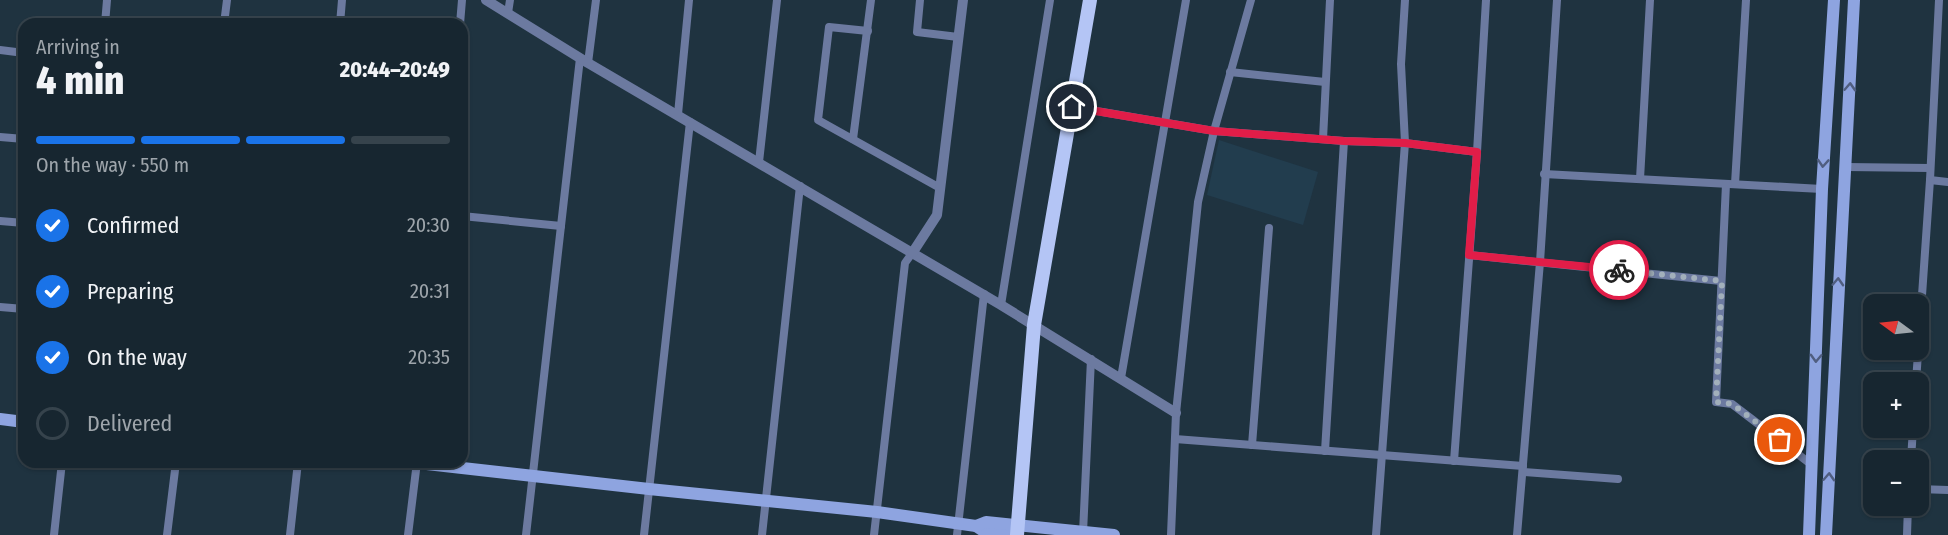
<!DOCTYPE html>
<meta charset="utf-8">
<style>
body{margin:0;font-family:"Fira Sans Condensed",sans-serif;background:#24323c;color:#f1f3f6;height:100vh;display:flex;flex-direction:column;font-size:22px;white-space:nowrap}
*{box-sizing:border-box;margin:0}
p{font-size:20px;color:#9ea5ab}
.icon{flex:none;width:33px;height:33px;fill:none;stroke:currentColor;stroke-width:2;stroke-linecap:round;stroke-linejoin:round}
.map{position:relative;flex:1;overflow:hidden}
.side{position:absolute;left:18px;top:18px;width:450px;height:450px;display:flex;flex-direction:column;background:#172630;border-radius:18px;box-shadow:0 2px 4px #0004,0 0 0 2px #36434c}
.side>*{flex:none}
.needle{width:39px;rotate:285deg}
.tools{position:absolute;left:1863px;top:294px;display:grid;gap:12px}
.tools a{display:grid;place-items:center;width:66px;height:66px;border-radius:12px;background:#172630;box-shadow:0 2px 4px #0004,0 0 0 2px #36434c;font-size:30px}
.pin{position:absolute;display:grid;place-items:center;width:51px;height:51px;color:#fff;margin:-26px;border:3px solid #fff;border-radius:50%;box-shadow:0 2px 6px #0007}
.courier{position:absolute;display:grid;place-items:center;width:60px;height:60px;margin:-30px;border:4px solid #e11d48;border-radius:50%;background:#fff;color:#222;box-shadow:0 2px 8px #0007}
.headline em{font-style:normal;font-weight:800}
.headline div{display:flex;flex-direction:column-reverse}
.headline{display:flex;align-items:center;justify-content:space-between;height:102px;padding:0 18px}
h1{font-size:39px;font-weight:800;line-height:45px}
.bar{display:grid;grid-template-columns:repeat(4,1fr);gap:9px 6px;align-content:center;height:72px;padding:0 18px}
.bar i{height:8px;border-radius:4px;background:#36434c}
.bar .selected{background:#1a73e8}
.bar p{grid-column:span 4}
ol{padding:0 18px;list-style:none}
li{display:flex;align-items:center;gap:18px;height:66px}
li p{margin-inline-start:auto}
li .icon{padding:6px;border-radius:50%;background:#1a73e8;color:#fff;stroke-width:4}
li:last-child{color:#9ea5ab}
li i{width:33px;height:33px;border:3px solid #36434c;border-radius:50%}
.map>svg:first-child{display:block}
.built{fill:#223d4e}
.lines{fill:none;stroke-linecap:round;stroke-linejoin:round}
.minor{stroke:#6c7aa0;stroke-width:8}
.tertiary{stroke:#6c7aa0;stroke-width:10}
.secondary{stroke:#8ea4e0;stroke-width:12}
.primary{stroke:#b4c5f5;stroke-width:14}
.oneway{stroke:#505e80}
.done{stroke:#a2b0bb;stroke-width:6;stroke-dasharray:0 10.8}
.route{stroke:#e11d48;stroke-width:8}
</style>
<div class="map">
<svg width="1948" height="535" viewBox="0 0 1948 535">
<rect width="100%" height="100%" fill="#1f3340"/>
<polygon class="built" points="1219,140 1318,172 1303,225 1207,195"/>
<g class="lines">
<g class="minor">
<polyline points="920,0 917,32 958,37"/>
<polyline points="508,13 510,0"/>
<polyline points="105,24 107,0"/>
<polyline points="224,24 227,0"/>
<polyline points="340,24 342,0"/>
<polyline points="460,24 462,0"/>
<polyline points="868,31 829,27 818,120 940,188"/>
<polyline points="0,50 24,53"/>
<polyline points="588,63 596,0"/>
<polyline points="1230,72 1325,82"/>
<polyline points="1073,107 1214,131 1344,141 1405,143 1477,152"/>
<polyline points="678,114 689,0"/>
<polyline points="0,137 24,139"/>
<polyline points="853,139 871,0"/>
<polyline points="1323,139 1330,0"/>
<polyline points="759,162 777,0"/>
<polyline points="1846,167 1930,168"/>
<polyline points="1544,174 1822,189"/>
<polyline points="1640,179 1650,0"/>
<polyline points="1930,180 1948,182"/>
<polyline points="1726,184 1716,402 1732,404 1812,465"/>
<polyline points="1735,184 1746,0"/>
<polyline points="462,216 561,226"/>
<polyline points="0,221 24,223"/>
<polyline points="1469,255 1721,281"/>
<polyline points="1001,305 1050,0"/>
<polyline points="0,307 24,309"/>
<polyline points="1121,378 1186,0"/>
<polyline points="1916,382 1930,180 1939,0"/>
<polyline points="1175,439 1523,466"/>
<polyline points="1252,445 1269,228"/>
<polyline points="1325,451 1344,141"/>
<polyline points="1911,460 1913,428"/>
<polyline points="1454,461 1477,152 1486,0"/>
<polyline points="1523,472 1618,479"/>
<polyline points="1918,489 1948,490"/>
<polyline points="1083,533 1091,359"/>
<polyline points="54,535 62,462"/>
<polyline points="167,535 176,462"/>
<polyline points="290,535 298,462"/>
<polyline points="408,535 417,462"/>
<polyline points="526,535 580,58"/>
<polyline points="644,535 690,122"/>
<polyline points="762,535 800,186"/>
<polyline points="874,535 905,263 913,252"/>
<polyline points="957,535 984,294"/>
<polyline points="1171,535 1176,413 1198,202 1214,131 1251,0"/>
<polyline points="1376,535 1405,143 1401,64 1405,0"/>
<polyline points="1517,535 1540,262 1557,0"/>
<polyline points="1907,535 1908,506"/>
</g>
<g class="tertiary">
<polyline points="486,0 588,63 1001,305 1176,413"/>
<polyline points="913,252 937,215 963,0"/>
</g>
<g class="secondary">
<polyline points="0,419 24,422"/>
<polyline points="409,462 649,489 877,512 976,526 985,532 1009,535"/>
<polyline points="976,526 986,522 1114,535"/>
<polyline points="1809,535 1822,189 1834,0"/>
<polyline points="1826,535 1854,0"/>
</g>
<polyline class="primary" points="1017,535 1034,325 1090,0"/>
</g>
<defs><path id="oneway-chevron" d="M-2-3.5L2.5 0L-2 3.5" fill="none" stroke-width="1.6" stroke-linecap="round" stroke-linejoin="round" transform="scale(1.5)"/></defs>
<g class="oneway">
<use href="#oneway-chevron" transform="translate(1850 87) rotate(-87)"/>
<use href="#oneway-chevron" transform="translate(1823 163) rotate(94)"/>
<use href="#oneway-chevron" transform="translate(1838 282) rotate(-87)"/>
<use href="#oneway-chevron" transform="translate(1816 358) rotate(92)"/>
<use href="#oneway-chevron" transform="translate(1829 477) rotate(-87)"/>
</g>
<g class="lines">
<polyline class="done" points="1619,270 1722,281 1716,402 1732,404 1780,440"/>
<polyline class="route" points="1072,107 1214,131 1344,141 1405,143 1477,152 1469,255 1619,270"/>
</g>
</svg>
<div class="tools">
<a><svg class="needle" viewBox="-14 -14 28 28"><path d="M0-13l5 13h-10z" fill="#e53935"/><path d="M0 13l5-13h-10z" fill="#9ea5ab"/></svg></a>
<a>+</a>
<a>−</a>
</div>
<div class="pin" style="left:1780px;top:440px;background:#ea580c"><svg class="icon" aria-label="bag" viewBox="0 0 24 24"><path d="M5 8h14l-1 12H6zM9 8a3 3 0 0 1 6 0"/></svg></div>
<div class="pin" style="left:1072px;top:107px;background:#1f2937"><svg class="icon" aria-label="home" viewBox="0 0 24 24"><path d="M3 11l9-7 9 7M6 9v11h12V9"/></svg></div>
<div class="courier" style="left:1619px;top:270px"><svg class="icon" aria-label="bike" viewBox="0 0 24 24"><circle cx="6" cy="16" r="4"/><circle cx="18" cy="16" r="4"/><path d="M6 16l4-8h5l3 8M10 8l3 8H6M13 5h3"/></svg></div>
<section class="side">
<div class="headline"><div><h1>4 min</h1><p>Arriving in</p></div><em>20:44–20:49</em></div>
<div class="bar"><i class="selected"></i><i class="selected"></i><i class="selected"></i><i></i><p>On the way · 550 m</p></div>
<ol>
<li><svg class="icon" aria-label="check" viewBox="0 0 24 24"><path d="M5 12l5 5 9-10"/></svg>Confirmed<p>20:30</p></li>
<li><svg class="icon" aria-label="check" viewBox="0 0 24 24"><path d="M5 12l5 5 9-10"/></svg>Preparing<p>20:31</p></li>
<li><svg class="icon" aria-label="check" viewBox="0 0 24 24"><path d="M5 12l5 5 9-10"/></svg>On the way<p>20:35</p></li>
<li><i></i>Delivered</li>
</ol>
</section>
</div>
